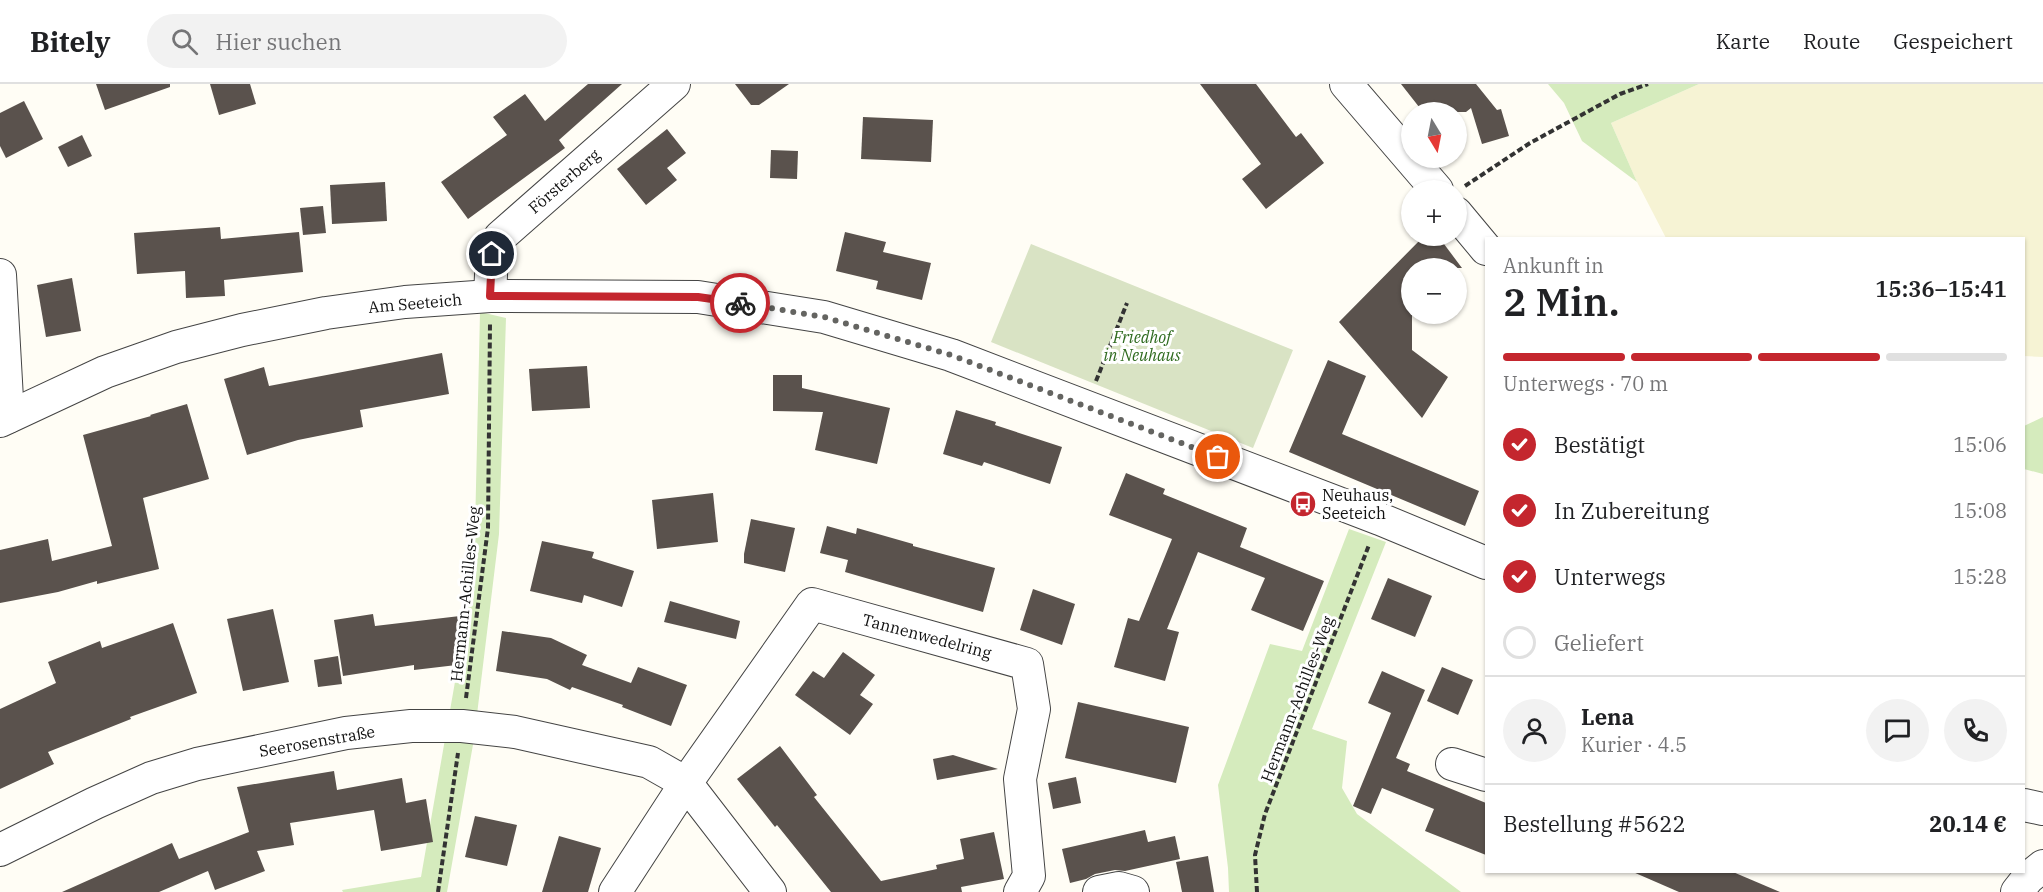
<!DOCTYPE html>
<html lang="de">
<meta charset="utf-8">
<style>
body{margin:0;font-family:"IBM Plex Serif",serif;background:#f2f2f2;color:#202124;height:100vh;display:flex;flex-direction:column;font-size:22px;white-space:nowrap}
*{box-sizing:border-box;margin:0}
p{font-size:20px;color:#757577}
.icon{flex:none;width:33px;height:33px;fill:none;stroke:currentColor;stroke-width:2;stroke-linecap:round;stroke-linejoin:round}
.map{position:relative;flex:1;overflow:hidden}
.sheet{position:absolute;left:1485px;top:153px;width:540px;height:636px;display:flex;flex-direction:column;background:#fff;border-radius:0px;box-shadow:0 2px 4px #0004}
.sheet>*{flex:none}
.needle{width:39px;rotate:170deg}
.fabs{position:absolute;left:1401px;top:18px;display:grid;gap:12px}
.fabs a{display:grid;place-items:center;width:66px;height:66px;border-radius:50%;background:#fff;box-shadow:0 2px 4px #0004;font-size:30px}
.pin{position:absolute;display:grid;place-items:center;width:51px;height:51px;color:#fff;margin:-26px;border:3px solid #fff;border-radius:50%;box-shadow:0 2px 6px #0007}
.courier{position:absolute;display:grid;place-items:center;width:60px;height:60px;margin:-30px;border:4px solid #c4262e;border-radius:50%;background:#fff;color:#222;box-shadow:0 2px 8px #0007}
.summary em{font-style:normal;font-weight:600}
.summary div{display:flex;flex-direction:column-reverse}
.summary{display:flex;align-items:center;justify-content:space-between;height:102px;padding:0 18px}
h1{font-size:39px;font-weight:600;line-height:45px}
.bar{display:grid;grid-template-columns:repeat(4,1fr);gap:9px 6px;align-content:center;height:72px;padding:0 18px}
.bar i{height:8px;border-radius:4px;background:#e0e0e0}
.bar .current{background:#c4262e}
.bar p{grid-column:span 4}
.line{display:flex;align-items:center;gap:15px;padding:0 18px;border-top:2px solid #e0e0e0}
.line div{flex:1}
.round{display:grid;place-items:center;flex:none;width:63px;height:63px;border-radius:32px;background:#f2f2f2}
ol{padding:0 18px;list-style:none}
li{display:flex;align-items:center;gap:18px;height:66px}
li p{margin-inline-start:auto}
li .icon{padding:6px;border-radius:50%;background:#c4262e;color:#fff;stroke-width:4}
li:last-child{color:#757577}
li i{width:33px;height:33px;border:3px solid #e0e0e0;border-radius:50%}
header{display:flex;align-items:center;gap:36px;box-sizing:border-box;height:84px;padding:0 30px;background:#fff;border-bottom:2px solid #e0e0e0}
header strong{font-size:28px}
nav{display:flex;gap:33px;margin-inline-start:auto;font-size:21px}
.search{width:420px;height:54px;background:#f2f2f2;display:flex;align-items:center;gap:15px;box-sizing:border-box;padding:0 21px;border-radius:33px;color:#757577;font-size:22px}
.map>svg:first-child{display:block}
.farmland{fill:#f6f3d4}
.green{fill:#d5ebbd}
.cemetery{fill:#d9e3c4}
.building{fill:#5a524d}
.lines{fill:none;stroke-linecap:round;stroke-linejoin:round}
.minor-casing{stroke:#444;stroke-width:34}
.path{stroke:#333;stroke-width:4;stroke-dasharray:6 3;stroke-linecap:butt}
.minor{stroke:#fff;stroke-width:32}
.done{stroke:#646461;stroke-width:6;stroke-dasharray:0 10.8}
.route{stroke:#c4262e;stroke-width:8}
.labels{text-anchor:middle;stroke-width:6;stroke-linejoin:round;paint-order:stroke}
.street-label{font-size:16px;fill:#111;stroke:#fff}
.park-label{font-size:16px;font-style:italic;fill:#2f6b1f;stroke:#fff}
.poi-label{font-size:16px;fill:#111;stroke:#fff;text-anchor:start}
</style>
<header>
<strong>Bitely</strong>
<div class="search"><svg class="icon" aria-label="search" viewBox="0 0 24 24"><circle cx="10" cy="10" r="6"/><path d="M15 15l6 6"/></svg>Hier suchen</div>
<nav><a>Karte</a><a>Route</a><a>Gespeichert</a></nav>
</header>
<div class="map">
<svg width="2043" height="808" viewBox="0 0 2043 808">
<rect width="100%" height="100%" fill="#fffdf5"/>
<polygon class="farmland" points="1699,0 2043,0 2043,273 2024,272 2024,154 1666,154 1637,98 1611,39"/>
<g class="green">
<polygon points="1548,0 1699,0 1611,39 1637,98 1582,57 1564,19"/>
<polygon points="480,228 506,234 499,450 474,655 447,808 343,808 342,806 421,793 456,592 475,446"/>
<polygon points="2043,333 2043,390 2024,385 2024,342"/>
<polygon points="1349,445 1386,458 1312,645 1347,657 1342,704 1357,730 1461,808 1229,808 1228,784 1218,701 1270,560 1302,567"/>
</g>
<polygon class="cemetery" points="1031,160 1293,266 1253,364 991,258"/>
<g class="building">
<polygon points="96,0 170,0 170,3 105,26"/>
<polygon points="210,0 250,0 256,20 219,31"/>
<polygon points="588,0 622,0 559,56 565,64 468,135 441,98 507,51 493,33 525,10 545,37"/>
<polygon points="735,0 789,0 759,21 751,21"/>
<polygon points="1200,0 1256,0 1296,53 1301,49 1324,79 1266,125 1242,95 1261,80"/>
<polygon points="1401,0 1476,0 1497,26 1501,25 1509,52 1482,60 1471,24 1466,28 1423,28"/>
<polygon points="24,17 43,55 6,74 0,62 0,29"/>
<polygon points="863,33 933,36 931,78 861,75"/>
<polygon points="667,45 686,69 667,84 677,96 646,121 617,85"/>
<polygon points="82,51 92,72 68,83 58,63"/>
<polygon points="771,66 798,67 797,95 770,94"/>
<polygon points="385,98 387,137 332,140 330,101"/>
<polygon points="323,122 326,149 303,151 300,124"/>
<polygon points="220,143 221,155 299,148 303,188 224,196 225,212 186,214 185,187 137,190 134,149"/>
<polygon points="845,148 886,158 883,168 931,179 922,216 876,205 878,197 836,187"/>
<polygon points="1438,152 1462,184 1412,184 1412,266 1448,293 1422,334 1339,238 1422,154 1427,159"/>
<polygon points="72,194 81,247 46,253 37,201"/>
<polygon points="442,269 449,310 360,326 363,343 298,356 247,371 224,295 264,283 269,302"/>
<polygon points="1328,276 1366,292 1342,350 1479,407 1465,442 1289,368"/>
<polygon points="587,282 590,324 532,327 529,285"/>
<polygon points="773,291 802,291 802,304 890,324 877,380 815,366 823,328 773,327"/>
<polygon points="187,320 209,395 143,414 159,485 97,500 97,497 58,508 0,519 0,466 48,455 52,477 112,462 83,351 151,332 150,331"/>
<polygon points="956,326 996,338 995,341 1062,363 1050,400 984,378 982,382 943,370"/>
<polygon points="1126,389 1165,405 1163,410 1247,444 1240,463 1324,497 1303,547 1251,526 1265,494 1198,468 1167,545 1179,548 1165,597 1114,583 1128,534 1139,537 1172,455 1109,431"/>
<polygon points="713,409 718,458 657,465 652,416"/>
<polygon points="751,435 795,444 785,488 744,479 744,470"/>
<polygon points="827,442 856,450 857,444 913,460 913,462 995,484 983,528 845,488 848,476 820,469"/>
<polygon points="542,457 594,468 592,474 634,487 622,523 584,511 582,519 530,507"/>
<polygon points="1388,494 1432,512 1415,553 1371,535"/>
<polygon points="1033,505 1075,520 1062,561 1020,546"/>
<polygon points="670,517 740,537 736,555 664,538"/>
<polygon points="273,525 289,598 243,607 227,535"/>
<polygon points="373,530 375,542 460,532 465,580 414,586 414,581 343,592 334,536"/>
<polygon points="173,539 197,609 130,633 131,635 48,668 54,680 0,705 0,625 56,599 48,578 100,557 102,564"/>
<polygon points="502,547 551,554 587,571 582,581 631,599 638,583 687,601 671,642 622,623 623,621 572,603 570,606 547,595 496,587"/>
<polygon points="843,568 875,591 860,611 873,620 850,651 795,611 813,587 824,594"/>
<polygon points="338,572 342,600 318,603 314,576"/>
<polygon points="1442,583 1473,596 1458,631 1427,617"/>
<polygon points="1382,587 1425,606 1396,674 1410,680 1407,687 1486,719 1486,771 1425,747 1434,725 1382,704 1371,730 1353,722 1391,629 1368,619"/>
<polygon points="1078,618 1189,643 1176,699 1065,674"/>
<polygon points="780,662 817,711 814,713 881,797 937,785 936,781 964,775 960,755 994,748 1004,795 961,803 962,808 831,808 777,741 775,743 737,695"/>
<polygon points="953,671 998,685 937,696 933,675"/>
<polygon points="334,687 337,706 402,694 406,719 426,715 433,758 381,767 374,726 290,739 294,761 257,767 265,787 215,806 208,787 159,808 62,808 172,759 179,775 249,748 237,703"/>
<polygon points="1076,693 1081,719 1053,725 1048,699"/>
<polygon points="475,732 517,741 507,782 465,773"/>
<polygon points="1145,746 1148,758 1175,752 1180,775 1125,787 1115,786 1095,790 1086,795 1070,799 1062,765"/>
<polygon points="559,752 601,764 588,808 542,808"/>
<polygon points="1208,772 1214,808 1182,808 1176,778"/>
<polygon points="1633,788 1733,788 1780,808 1679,808"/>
</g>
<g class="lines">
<defs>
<g id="minor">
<polyline points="1346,0 1437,106"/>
<polyline points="1456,129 1486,165"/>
<polyline points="0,191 8,333"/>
<polyline points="490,212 492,170 500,153 674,0"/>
<polyline points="0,337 105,288 176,263 242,246 326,229 405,218 490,212 698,213 824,233 951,271 1380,435 1486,479"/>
<polyline points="1452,680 1486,691"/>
<polyline points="2024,721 2043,725"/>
<polyline points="0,766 95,719 151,694 197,680 346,649 411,642 462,642 515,648 649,678 686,699 770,808"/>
<polyline points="615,808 686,699 812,520 1027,580 1034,625 1020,695 1029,792 1020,808"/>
<polyline points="1099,808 1119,804 1133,808"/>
<polyline points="2017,808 2028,794 2043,782"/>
</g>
</defs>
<use href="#minor" class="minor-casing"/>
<g class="path">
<polyline points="1465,102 1530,59 1620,10 1648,0"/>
<polyline points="1096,297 1127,219"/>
<polyline points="466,614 488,444 490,239"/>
<polyline points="438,808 458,669"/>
<polyline points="1257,808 1255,771 1265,730 1369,461"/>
</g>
<use href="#minor" class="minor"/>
</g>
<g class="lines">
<polyline class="done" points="740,219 824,233 951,271 1218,373"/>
<polyline class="route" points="492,170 490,212 698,213 740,219"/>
</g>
<defs>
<symbol id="bus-disc" viewBox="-11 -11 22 22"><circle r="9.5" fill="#c4262e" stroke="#fff"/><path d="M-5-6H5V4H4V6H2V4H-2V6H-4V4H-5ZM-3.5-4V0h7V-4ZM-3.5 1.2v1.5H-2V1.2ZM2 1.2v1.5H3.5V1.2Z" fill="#fff"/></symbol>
</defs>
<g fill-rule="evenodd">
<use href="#bus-disc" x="1288" y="405" width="30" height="30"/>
</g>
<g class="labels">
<g class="street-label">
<text transform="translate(564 97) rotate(-41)" y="6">Försterberg</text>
<text transform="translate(415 219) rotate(-5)" y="6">Am Seeteich</text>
<text transform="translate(465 510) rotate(-84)" y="6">Hermann-Achilles-Weg</text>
<text transform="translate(927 552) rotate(15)" y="6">Tannenwedelring</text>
<text transform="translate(1297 615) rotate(-69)" y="6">Hermann-Achilles-Weg</text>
<text transform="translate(317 657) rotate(-10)" y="6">Seerosenstraße</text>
</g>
<g class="park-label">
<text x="1142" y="259">Friedhof<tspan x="1142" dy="18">in Neuhaus</tspan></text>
</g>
<g class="poi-label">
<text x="1322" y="417">Neuhaus,<tspan x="1322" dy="18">Seeteich</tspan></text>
</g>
</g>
</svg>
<div class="fabs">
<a><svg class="needle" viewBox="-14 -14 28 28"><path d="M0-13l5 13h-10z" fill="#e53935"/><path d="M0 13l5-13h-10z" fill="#757577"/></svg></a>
<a>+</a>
<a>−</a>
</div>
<div class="pin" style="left:1218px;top:373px;background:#ea580c"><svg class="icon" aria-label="bag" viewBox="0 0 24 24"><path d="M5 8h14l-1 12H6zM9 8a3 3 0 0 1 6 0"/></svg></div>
<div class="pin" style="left:492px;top:170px;background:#1f2937"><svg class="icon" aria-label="home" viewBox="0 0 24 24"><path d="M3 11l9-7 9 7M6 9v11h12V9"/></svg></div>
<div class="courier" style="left:740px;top:219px"><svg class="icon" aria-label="bike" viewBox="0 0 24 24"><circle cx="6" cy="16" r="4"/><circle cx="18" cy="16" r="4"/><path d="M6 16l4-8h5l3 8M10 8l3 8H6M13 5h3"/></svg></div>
<section class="sheet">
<div class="summary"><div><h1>2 Min.</h1><p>Ankunft in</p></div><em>15:36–15:41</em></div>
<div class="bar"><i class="current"></i><i class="current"></i><i class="current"></i><i></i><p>Unterwegs · 70 m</p></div>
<ol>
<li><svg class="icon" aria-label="check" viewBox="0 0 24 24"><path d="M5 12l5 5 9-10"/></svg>Bestätigt<p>15:06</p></li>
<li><svg class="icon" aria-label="check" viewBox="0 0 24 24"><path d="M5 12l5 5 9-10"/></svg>In Zubereitung<p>15:08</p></li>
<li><svg class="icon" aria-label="check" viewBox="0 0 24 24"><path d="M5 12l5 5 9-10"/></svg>Unterwegs<p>15:28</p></li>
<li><i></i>Geliefert</li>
</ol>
<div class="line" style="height:108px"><a class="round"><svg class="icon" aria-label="person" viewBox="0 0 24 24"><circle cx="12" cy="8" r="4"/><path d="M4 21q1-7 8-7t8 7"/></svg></a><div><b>Lena</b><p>Kurier · 4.5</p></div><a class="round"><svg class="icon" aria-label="chat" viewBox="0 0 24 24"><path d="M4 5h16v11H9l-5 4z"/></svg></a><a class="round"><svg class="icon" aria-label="phone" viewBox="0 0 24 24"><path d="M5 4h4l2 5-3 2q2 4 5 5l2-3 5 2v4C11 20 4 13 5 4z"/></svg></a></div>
<div class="line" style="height:78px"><div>Bestellung #5622</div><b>20.14 €</b></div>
</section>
</div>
